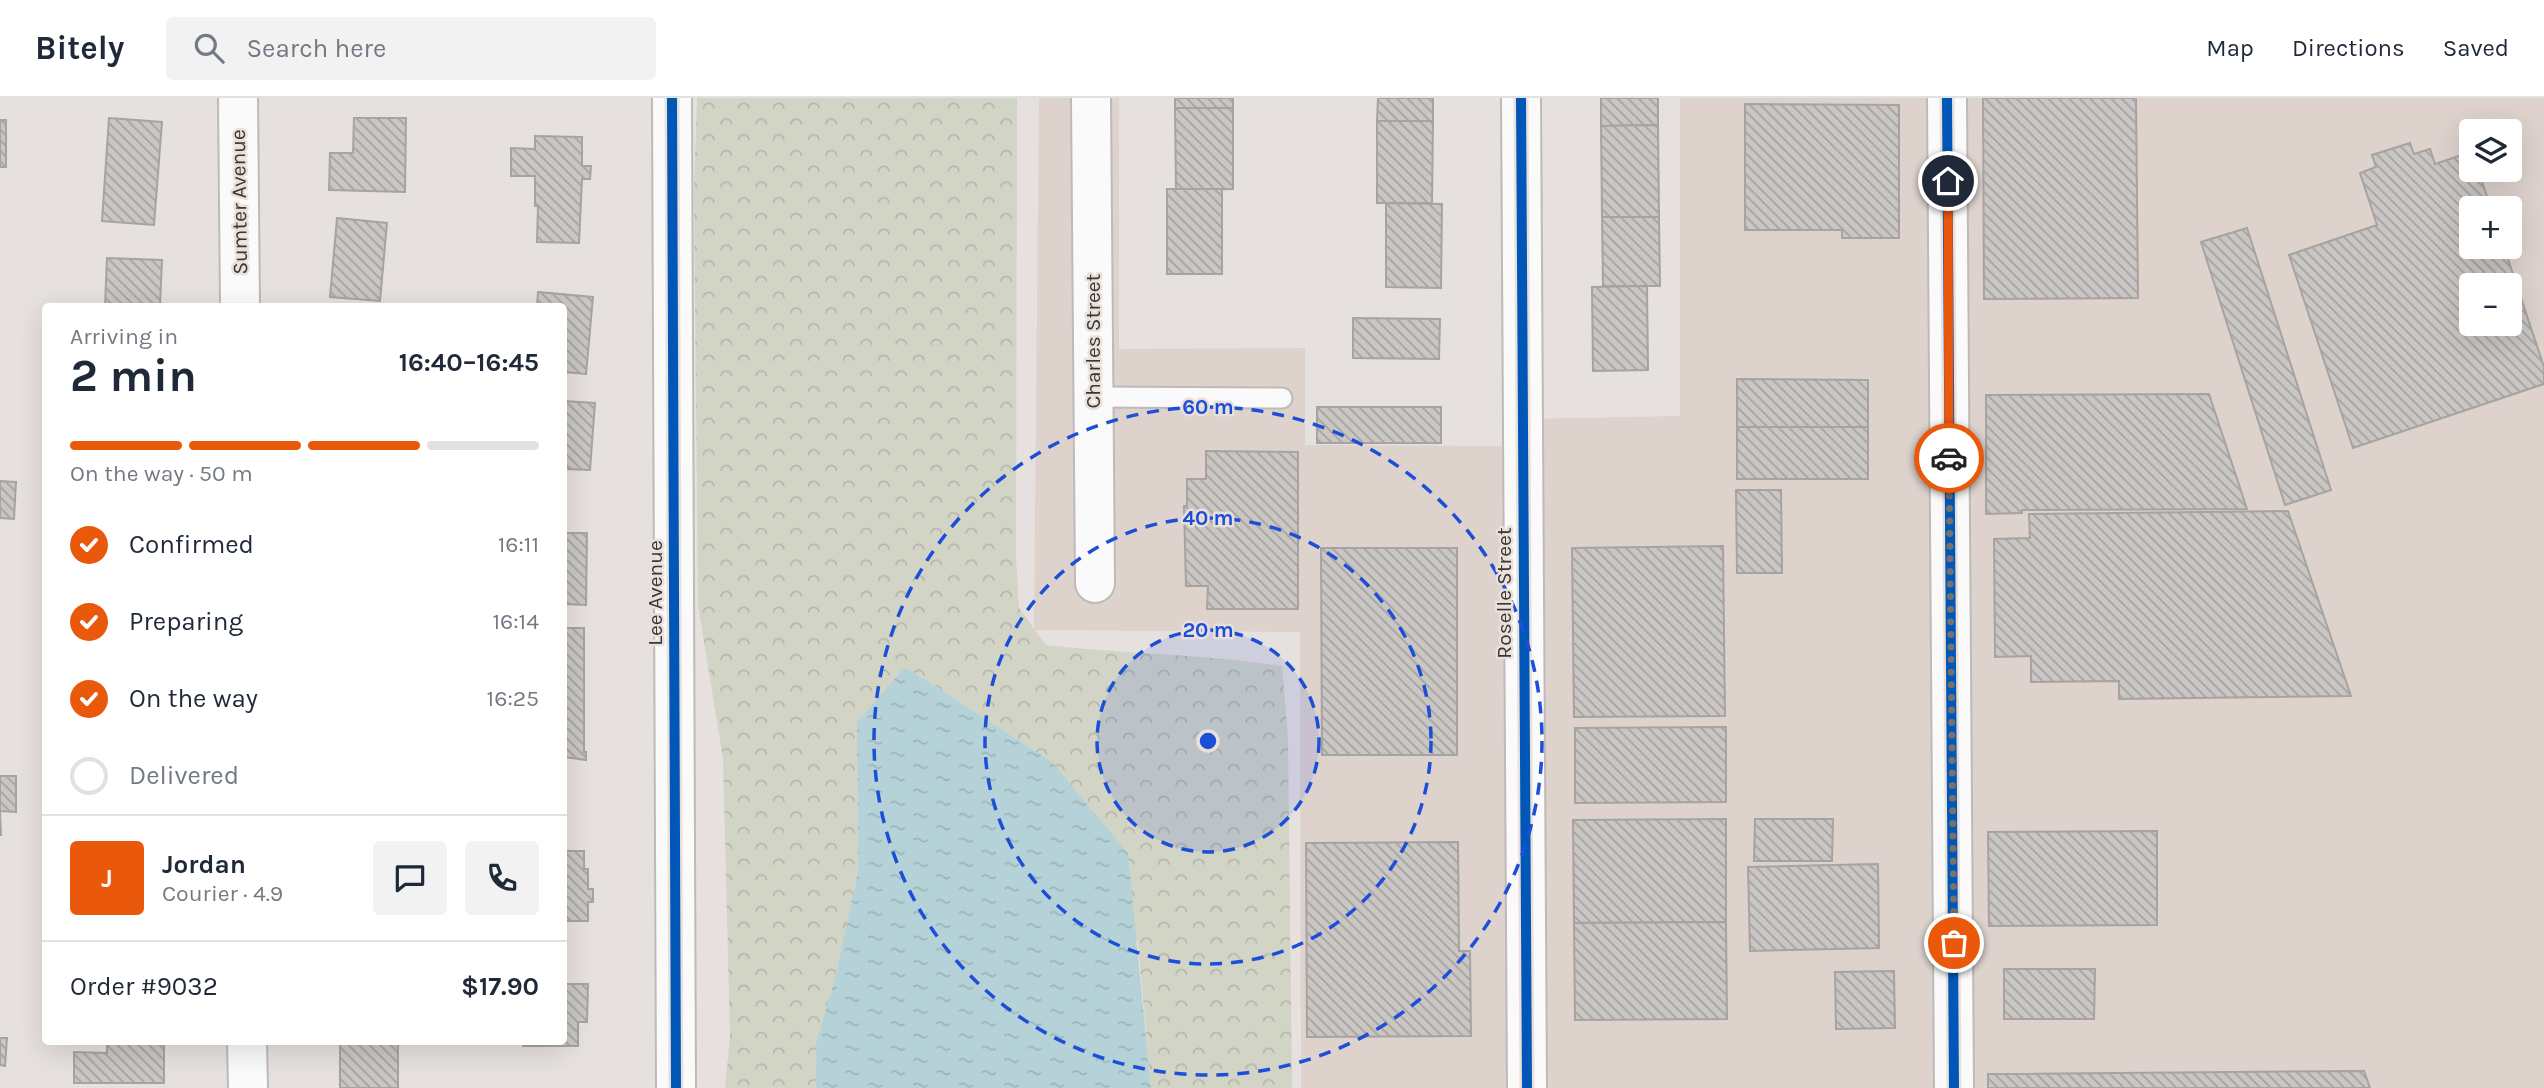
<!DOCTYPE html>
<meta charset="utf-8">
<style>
body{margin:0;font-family:Karla,sans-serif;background:#f2f2f3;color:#1f2937;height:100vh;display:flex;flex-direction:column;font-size:26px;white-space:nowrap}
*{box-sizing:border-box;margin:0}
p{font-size:23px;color:#747a83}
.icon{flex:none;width:38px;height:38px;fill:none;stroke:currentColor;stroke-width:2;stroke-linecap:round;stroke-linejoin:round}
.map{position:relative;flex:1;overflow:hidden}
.drawer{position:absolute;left:42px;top:205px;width:525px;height:742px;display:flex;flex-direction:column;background:#fff;border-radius:7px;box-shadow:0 7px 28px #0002}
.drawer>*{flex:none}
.fabs{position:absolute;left:2459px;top:21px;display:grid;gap:14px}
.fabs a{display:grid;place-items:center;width:63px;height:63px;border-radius:7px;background:#fff;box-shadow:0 7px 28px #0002;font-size:35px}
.pin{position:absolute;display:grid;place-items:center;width:60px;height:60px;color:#fff;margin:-30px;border:4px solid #fff;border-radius:50%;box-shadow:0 2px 7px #0007}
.courier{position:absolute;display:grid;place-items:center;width:70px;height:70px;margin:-35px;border:5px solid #ea580c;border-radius:50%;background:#fff;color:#222;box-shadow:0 2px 9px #0007}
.headline em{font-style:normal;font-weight:700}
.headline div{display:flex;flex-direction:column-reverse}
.headline{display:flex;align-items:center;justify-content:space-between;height:119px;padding:0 28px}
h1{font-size:46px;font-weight:700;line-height:52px}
.bar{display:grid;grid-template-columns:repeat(4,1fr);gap:10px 7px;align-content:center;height:84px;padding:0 28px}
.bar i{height:9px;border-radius:5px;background:#e0e1e3}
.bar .on{background:#ea580c}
.bar p{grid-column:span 4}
.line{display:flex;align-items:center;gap:18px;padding:0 28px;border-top:2px solid #e0e1e3}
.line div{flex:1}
.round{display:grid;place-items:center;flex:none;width:74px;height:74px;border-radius:7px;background:#f2f2f3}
ol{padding:0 28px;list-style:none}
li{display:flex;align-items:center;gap:21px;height:77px}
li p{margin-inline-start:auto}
li .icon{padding:7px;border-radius:50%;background:#ea580c;color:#fff;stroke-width:4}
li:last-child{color:#747a83}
li i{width:38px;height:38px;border:4px solid #e0e1e3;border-radius:50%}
header{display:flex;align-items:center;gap:42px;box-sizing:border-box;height:98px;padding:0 35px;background:#fff;border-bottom:2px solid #e0e1e3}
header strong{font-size:33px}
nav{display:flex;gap:38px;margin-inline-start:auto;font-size:24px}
.search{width:490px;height:63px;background:#f2f2f3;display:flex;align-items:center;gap:18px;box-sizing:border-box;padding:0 24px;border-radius:7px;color:#747a83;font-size:26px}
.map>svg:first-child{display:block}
.built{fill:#ddd2cc;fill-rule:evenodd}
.forest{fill:url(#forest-crowns)}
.water{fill:url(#water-ripples)}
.building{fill:url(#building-back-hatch);stroke:#a7a3a1;stroke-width:2;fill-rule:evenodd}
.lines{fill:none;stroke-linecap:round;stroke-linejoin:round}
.lane-casing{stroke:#bdbab8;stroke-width:23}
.street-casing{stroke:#bdbab8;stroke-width:42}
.lane{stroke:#fbfafa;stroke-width:19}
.street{stroke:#fbfafa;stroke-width:38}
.cycleway-casing{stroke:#e9e0db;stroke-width:15}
.cycleway{stroke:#0057b8;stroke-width:10}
.done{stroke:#75716e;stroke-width:7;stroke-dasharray:0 12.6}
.route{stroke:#ea580c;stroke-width:9}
.ring{fill:none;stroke:#1d4ed8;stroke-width:3.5;stroke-dasharray:12 9}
.labels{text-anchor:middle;stroke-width:5;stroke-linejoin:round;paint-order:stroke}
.street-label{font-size:21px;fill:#383532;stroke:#e9e0db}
.centre{fill:#1d4ed8;stroke:#e9e0db;stroke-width:3.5}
.ring-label{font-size:21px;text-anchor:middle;font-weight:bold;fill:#1d4ed8;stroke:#e9e0db;stroke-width:5;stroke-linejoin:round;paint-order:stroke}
</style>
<header>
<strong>Bitely</strong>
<div class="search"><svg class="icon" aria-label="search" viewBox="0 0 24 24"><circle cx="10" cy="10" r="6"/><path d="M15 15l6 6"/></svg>Search here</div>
<nav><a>Map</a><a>Directions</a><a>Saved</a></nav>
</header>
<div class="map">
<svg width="2544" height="990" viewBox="0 0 2544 990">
<defs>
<pattern id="forest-crowns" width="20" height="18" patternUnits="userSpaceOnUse" patternTransform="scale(1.75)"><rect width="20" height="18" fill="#d2d4c6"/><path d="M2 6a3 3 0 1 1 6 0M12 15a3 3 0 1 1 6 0" fill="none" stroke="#b5b7ab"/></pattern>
<pattern id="water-ripples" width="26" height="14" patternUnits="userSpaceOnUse" patternTransform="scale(1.75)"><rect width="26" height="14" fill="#b4d2d7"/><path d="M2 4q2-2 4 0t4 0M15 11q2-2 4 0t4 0" fill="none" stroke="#9cb5b9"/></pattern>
<pattern id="building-back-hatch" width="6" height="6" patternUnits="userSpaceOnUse" patternTransform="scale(1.75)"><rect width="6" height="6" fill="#c9c6c3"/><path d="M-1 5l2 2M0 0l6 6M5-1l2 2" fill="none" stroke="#a4a29f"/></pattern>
</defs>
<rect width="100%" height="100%" fill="#e6e1de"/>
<path class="built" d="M 1039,0 L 1119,0 L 1119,251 L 1305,250 L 1305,347 L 1522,348 L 1522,321 L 1680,318 L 1680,0 L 2544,0 L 2544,990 L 1301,990 L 1300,534 L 1034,532 ZM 2471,33 L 2510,33 L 2510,72 L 2471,72 ZM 2471,110 L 2510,110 L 2510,149 L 2471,149 ZM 2471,187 L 2510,187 L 2510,226 L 2471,226 Z"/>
<path class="forest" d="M 697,0 L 1017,0 L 1016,460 L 1019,510 L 1046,547 C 1125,556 1204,556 1282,568 L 1288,640 L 1292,990 L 1151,990 L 1138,844 L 1051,663 L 905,569 L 857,624 L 858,774 L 835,880 L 816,945 L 816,990 L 725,990 L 730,938 L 723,660 L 698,507 L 694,95 Z"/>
<polygon class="water" points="905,569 1051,663 1128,755 1151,990 816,990 816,945 835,880 858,774 857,624"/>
<g class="building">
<rect x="1175" y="0" width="58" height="10"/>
<polygon points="1378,0 1433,0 1433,23 1377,23"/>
<polygon points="1601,0 1658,0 1658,27 1601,28"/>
<polygon points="1983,0 2136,0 2138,200 1984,201"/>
<polygon points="1745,6 1899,7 1899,140 1842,140 1842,132 1745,132"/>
<polygon points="1175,10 1233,10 1233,91 1176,92"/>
<polygon points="109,20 162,24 154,127 102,123"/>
<polygon points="354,20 406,20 405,94 329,92 330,55 353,55"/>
<rect x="0" y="22" width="6" height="47"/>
<polygon points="1377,23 1433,23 1432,105 1377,105"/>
<polygon points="1658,27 1659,119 1602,119 1601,28"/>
<polygon points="535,38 582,39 582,68 591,68 590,81 582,81 579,145 537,144 538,108 535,108 535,78 511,78 511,50 535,51"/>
<path d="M 2410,45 L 2414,56 L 2430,51 L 2435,66 L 2471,54 L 2471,72 L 2478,72 L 2491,110 L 2471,110 L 2471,149 L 2504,149 L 2544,269 L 2544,286 L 2353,350 L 2289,157 L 2377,127 L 2360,75 L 2376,69 L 2372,57 ZM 2471,187 L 2510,187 L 2510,226 L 2471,226 Z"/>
<rect x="1167" y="91" width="55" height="85"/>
<polygon points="1386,105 1442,106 1441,190 1386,189"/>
<polygon points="1602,119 1659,119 1660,188 1603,188"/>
<polygon points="337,120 387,125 380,203 330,199"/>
<polygon points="2247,130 2331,392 2285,407 2201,144"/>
<polygon points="107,160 162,162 160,208 105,208"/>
<polygon points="1647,188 1648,272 1593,273 1592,189"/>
<polygon points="538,194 593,199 586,276 564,274 564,208 537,208"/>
<polygon points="1353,220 1440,221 1439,261 1353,260"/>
<polygon points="1737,281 1868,282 1868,329 1737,329"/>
<polygon points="2209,296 2247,411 2022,412 2022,415 1986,416 1986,297"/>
<polygon points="564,303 595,305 590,372 564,371"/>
<rect x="1317" y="309" width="124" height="36"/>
<rect x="1737" y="329" width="131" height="52"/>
<polygon points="1206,353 1298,354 1298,511 1207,511 1208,488 1186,488 1184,408 1187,408 1187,381 1206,381"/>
<polygon points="0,383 16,384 14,421 0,420"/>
<polygon points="1736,392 1781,392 1782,475 1737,475"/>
<polygon points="2288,413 2351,598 2119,601 2119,583 2031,584 2031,558 1995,559 1994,441 2030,440 2029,416"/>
<polygon points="564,435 587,435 586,507 564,506"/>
<polygon points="1723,448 1725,618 1574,619 1572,450"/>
<polygon points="1321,450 1457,450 1457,657 1322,657"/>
<polygon points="564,530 584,530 584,654 586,654 586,662 564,659"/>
<polygon points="1726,629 1726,704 1575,705 1575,630"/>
<polygon points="0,678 16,678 16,714 0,713 1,737 0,737"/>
<polygon points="1726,721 1726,824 1574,825 1573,722"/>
<polygon points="1755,721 1833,721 1832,763 1754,763"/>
<polygon points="2157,733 2157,827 1989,828 1988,734"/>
<polygon points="1458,744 1459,853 1470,853 1471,938 1307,939 1306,745"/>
<polygon points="564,753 584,753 584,771 588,771 588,791 593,791 593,804 588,804 588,823 564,823"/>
<polygon points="1878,766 1879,850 1750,853 1748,769"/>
<polygon points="1726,824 1727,921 1575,922 1574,825"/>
<polygon points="2004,871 2095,871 2094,921 2004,921"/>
<polygon points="1894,873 1895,930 1836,931 1835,874"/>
<polygon points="564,886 588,886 587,924 578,924 578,948 523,948 523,943 564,943"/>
<polygon points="0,940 7,940 5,968 0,967"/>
<polygon points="107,943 164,943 164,985 74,985 74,954 107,955"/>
<rect x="340" y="943" width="58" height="47"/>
<polygon points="2364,973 2370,990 1988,990 1988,976"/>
</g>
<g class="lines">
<defs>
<polyline id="lane" points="1093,299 1282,300"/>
<g id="street">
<polyline points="238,0 240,208"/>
<polyline points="672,0 676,990"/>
<polyline points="1091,0 1095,485"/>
<polyline points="1521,0 1527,990"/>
<polyline points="1947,0 1954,990"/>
<polyline points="247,943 248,990"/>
</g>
</defs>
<use href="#lane" class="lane-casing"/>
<use href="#street" class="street-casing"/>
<use href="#lane" class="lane"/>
<use href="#street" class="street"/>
<defs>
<g id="cycleway">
<polyline points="672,0 676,990"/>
<polyline points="1521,0 1527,990"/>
<polyline points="1947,0 1954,990"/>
</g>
</defs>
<use href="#cycleway" class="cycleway-casing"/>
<use href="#cycleway" class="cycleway"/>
</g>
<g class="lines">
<polyline class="done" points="1949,360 1954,845"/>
<polyline class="route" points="1948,83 1949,360"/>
</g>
<circle cx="1208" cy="643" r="111" fill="#1d4ed8" fill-opacity=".12"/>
<g class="ring">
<circle cx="1208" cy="643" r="111"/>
<circle cx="1208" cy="643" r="223"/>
<circle cx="1208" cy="643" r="334"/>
</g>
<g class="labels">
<g class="street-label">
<text transform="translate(239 104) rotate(-91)" y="7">Sumter Avenue</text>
<text transform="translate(1093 243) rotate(-90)" y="7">Charles Street</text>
<text transform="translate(655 495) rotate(-90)" y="7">Lee Avenue</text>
<text transform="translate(1504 495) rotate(-90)" y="7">Roselle Street</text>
</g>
</g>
<circle cx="1208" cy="643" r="10" class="centre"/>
<g class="ring-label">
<text x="1208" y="316">60 m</text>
<text x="1208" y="427">40 m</text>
<text x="1208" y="539">20 m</text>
</g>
</svg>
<div class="fabs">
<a><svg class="icon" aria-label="layers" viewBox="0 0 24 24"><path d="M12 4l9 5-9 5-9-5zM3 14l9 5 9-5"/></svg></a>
<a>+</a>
<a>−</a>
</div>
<div class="pin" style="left:1954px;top:845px;background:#ea580c"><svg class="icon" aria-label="bag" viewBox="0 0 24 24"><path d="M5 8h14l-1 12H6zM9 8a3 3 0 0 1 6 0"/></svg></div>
<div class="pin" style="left:1948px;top:83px;background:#1f2937"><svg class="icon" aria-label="home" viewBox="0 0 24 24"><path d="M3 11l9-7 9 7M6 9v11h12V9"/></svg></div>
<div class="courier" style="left:1949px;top:360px"><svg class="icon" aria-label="car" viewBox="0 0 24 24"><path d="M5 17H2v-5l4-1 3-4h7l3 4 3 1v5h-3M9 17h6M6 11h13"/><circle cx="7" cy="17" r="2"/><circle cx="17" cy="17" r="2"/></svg></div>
<section class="drawer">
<div class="headline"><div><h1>2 min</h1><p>Arriving in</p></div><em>16:40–16:45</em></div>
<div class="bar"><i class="on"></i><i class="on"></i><i class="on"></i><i></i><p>On the way · 50 m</p></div>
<ol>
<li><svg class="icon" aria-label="check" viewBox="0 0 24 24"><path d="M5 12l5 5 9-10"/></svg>Confirmed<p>16:11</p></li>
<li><svg class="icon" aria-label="check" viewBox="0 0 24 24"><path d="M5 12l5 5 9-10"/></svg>Preparing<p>16:14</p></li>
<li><svg class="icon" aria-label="check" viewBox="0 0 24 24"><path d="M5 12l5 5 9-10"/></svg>On the way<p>16:25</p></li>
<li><i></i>Delivered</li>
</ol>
<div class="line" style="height:126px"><b class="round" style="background:#ea580c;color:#fff">J</b><div><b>Jordan</b><p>Courier · 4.9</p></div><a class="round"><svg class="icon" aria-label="chat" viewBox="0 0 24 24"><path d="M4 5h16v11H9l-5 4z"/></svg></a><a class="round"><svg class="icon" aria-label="phone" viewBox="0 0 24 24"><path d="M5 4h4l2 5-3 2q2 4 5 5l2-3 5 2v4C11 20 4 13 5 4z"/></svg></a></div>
<div class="line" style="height:91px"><div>Order #9032</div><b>$17.90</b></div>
</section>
</div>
